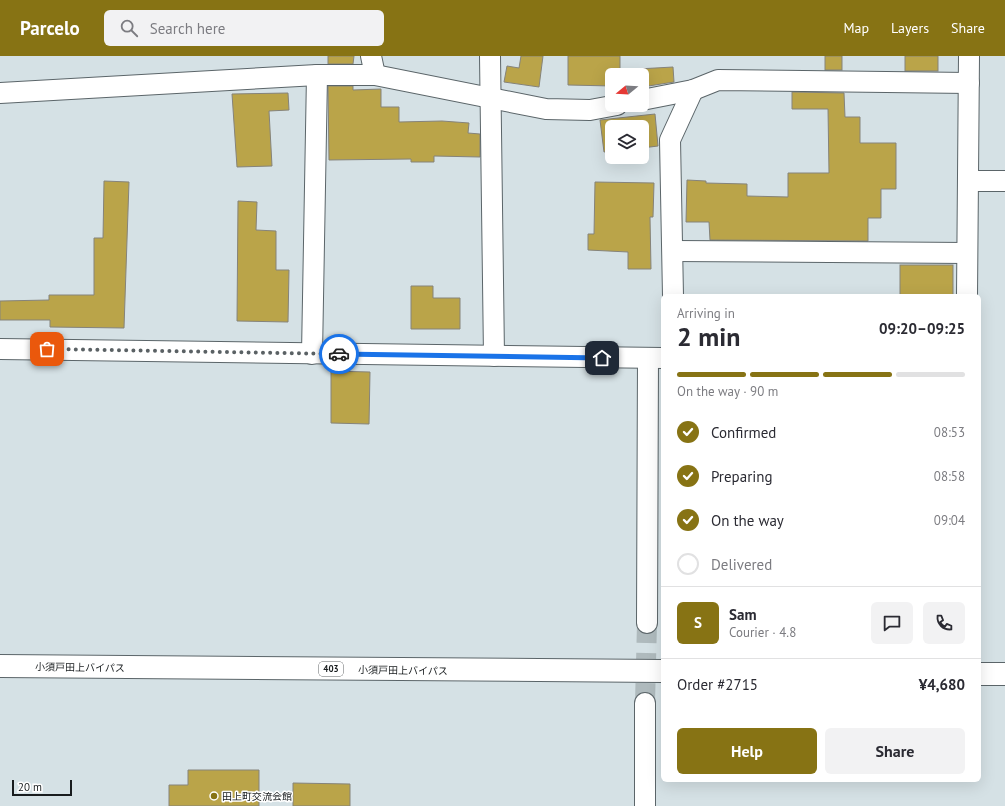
<!DOCTYPE html>
<meta charset="utf-8">
<style>
body{margin:0;font-family:"PT Sans","Noto Sans JP",sans-serif;background:#f2f2f3;color:#2b2b33;height:100vh;display:flex;flex-direction:column;font-size:15px;white-space:nowrap}
*{box-sizing:border-box;margin:0}
p{font-size:13px;color:#7c7c81}
.icon{flex:none;width:22px;height:22px;fill:none;stroke:currentColor;stroke-width:2;stroke-linecap:round;stroke-linejoin:round}
.map{position:relative;flex:1;overflow:hidden}
.details{position:absolute;left:661px;top:238px;width:320px;height:488px;display:flex;flex-direction:column;background:#fff;border-radius:6px;box-shadow:0 4px 16px #0002}
.details>*{flex:none}
.needle{width:26px;rotate:252deg}
.tools{position:absolute;left:605px;top:12px;display:grid;gap:8px}
.tools a{display:grid;place-items:center;width:44px;height:44px;border-radius:6px;background:#fff;box-shadow:0 4px 16px #0002;font-size:20px}
.scale{position:absolute;left:12px;bottom:10px;width:60px;box-sizing:border-box;padding-left:4px;border:2px solid #181c1e;border-top:0;font-size:11px;line-height:14px;white-space:nowrap;color:#181c1e;-webkit-text-stroke:3px #fff;paint-order:stroke}
.pin{position:absolute;display:grid;place-items:center;width:34px;height:34px;color:#fff;margin:-17px;border-radius:8px;box-shadow:0 2px 6px #0006}
.courier{position:absolute;display:grid;place-items:center;width:40px;height:40px;margin:-20px;border:3px solid #1a73e8;border-radius:50%;background:#fff;color:#222;box-shadow:0 1px 5px #0007}
.overview em{font-style:normal;font-weight:600}
.overview div{display:flex;flex-direction:column-reverse}
.overview{display:flex;align-items:center;justify-content:space-between;height:68px;padding:0 16px}
h1{font-size:26px;font-weight:600;line-height:30px}
.bar{display:grid;grid-template-columns:repeat(4,1fr);gap:6px 4px;align-content:center;height:48px;padding:0 16px}
.bar i{height:5px;border-radius:3px;background:#e1e1e2}
.bar .active{background:#877314}
.bar p{grid-column:span 4}
.line{display:flex;align-items:center;gap:10px;padding:0 16px;border-top:1px solid #e1e1e2}
.line div{flex:1}
.round{display:grid;place-items:center;flex:none;width:42px;height:42px;border-radius:6px;background:#f2f2f3}
ol{padding:0 16px;list-style:none}
li{display:flex;align-items:center;gap:12px;height:44px}
li p{margin-inline-start:auto}
li .icon{padding:4px;border-radius:50%;background:#877314;color:#fff;stroke-width:4}
li:last-child{color:#7c7c81}
li i{width:22px;height:22px;border:2px solid #e1e1e2;border-radius:50%}
.cta{display:flex;gap:8px;margin-top:auto;padding:8px 16px}
.cta a{flex:1;height:46px;border-radius:6px;background:#877314;color:#fff;font-size:16px;font-weight:600;line-height:46px;text-align:center}
.cta a+a{background:#f2f2f3;color:#2b2b33}
header{display:flex;align-items:center;gap:24px;box-sizing:border-box;height:56px;padding:0 20px;background:#877314;color:#fff}
header strong{font-size:19px}
nav{display:flex;gap:22px;margin-inline-start:auto;font-size:14px}
.search{width:280px;height:36px;background:#f2f2f3;display:flex;align-items:center;gap:10px;box-sizing:border-box;padding:0 14px;border-radius:6px;color:#7c7c81;font-size:15px}
.map>svg:first-child{display:block}
.building{fill:#baa449;stroke:#85837a}
.lines{fill:none;stroke-linecap:round;stroke-linejoin:round}
.minor-tunnel{stroke:#afbabd;stroke-width:20;stroke-dasharray:20 10;stroke-linecap:butt}
.minor-casing{stroke:#5b6569;stroke-width:22}
.highway-casing{stroke:#5b6569;stroke-width:24}
.minor{stroke:#fff;stroke-width:20}
.highway{stroke:#fff;stroke-width:22}
.done{stroke:#5a6164;stroke-width:4;stroke-dasharray:0 7.2}
.route{stroke:#1a73e8;stroke-width:5}
.poi-dot{fill:#877314;stroke:#fff;stroke-width:1.5}
.labels{text-anchor:middle;stroke-width:3;stroke-linejoin:round;paint-order:stroke}
.shield{fill:#fff;stroke:#5d6062;stroke-width:1}
.shield-label{font-size:9px;font-weight:bold;fill:#181c1e}
.street-label{font-size:10px;fill:#181c1e;stroke:#fff}
.poi-label{font-size:10px;fill:#181c1e;stroke:#fff;text-anchor:start}
</style>
<header>
<strong>Parcelo</strong>
<div class="search"><svg class="icon" aria-label="search" viewBox="0 0 24 24"><circle cx="10" cy="10" r="6"/><path d="M15 15l6 6"/></svg>Search here</div>
<nav><a>Map</a><a>Layers</a><a>Share</a></nav>
</header>
<div class="map">
<svg width="1005" height="750" viewBox="0 0 1005 750">
<rect width="100%" height="100%" fill="#d5e1e5"/>
<g class="building">
<polygon points="328,0 354,0 353,8 328,8"/>
<polygon points="521,0 543,0 539,31 504,26 507,10 519,12"/>
<polygon points="568,0 620,0 620,14 673,11 674,26 642,31 642,19 612,19 612,30 568,29"/>
<rect x="825" y="0" width="17" height="14"/>
<rect x="905" y="0" width="33" height="15"/>
<polygon points="328,30 353,30 353,34 381,33 381,51 399,51 399,66 442,65 469,67 468,77 480,78 480,101 434,100 434,106 411,106 411,103 329,104"/>
<polygon points="792,36 844,37 845,61 860,61 860,87 896,87 896,133 881,133 881,162 868,162 868,185 710,184 709,166 686,166 687,124 706,125 706,127 747,128 747,140 788,141 788,117 829,117 828,53 792,53"/>
<polygon points="288,37 289,54 269,55 272,110 237,111 232,38"/>
<polygon points="655,58 658,90 642,92 642,71 612,71 612,95 604,96 600,64"/>
<polygon points="104,125 129,126 124,272 50,271 50,264 0,264 0,245 49,244 49,239 94,239 94,182 103,182"/>
<polygon points="595,126 654,127 653,161 650,161 651,213 628,213 628,196 588,194 588,178 594,178"/>
<polygon points="238,145 257,146 256,174 276,175 276,214 289,214 288,266 237,265"/>
<rect x="900" y="209" width="53" height="31"/>
<polygon points="411,230 433,230 433,242 460,242 460,273 411,273"/>
<polygon points="331,315 370,316 369,368 331,367"/>
<polygon points="188,714 259,714 259,750 169,750 169,729 188,729"/>
<polygon points="293,727 350,728 350,750 293,750"/>
</g>
<g class="lines">
<polyline class="minor-tunnel" points="645,647 647,567"/>
<defs>
<g id="minor">
<polyline points="371,0 375,19"/>
<polyline points="490,0 494,300"/>
<polyline points="0,37 317,19 375,19 546,53 590,54 617,49"/>
<polyline points="642,44 693,34 718,24 969,27"/>
<polyline points="969,125 1005,125"/>
<polyline points="673,195 967,197"/>
<polyline points="673,240 670,84 693,34"/>
<polyline points="967,240 969,0"/>
<polyline points="0,293 663,302"/>
<polyline points="312,298 317,19"/>
<polyline points="647,567 648,302"/>
<polyline points="645,647 645,750"/>
</g>
<g id="highway">
<polyline points="0,610 663,615"/>
<polyline points="979,618 1005,618"/>
</g>
</defs>
<use href="#minor" class="minor-casing"/>
<use href="#highway" class="highway-casing"/>
<use href="#minor" class="minor"/>
<use href="#highway" class="highway"/>
</g>
<g class="lines">
<polyline class="done" points="47,293 339,298"/>
<polyline class="route" points="339,298 602,302"/>
</g>
<circle class="poi-dot" cx="214" cy="740" r="4"/>
<g class="labels">
<rect class="shield" x="319" y="606" width="24" height="14" rx="3"/>
<g class="shield-label">
<text x="331" y="616">403</text>
</g>
<g class="street-label">
<text transform="translate(80 611) rotate(1)" y="4">小須戸田上バイパス</text>
<text transform="translate(403 614) rotate(1)" y="4">小須戸田上バイパス</text>
</g>
<g class="poi-label">
<text x="222" y="744">田上町交流会館</text>
</g>
</g>
</svg>
<div class="tools">
<a><svg class="needle" viewBox="-14 -14 28 28"><path d="M0-13l5 13h-10z" fill="#e53935"/><path d="M0 13l5-13h-10z" fill="#7c7c81"/></svg></a>
<a><svg class="icon" aria-label="layers" viewBox="0 0 24 24"><path d="M12 4l9 5-9 5-9-5zM3 14l9 5 9-5"/></svg></a>
</div>
<div class="scale">20 m</div>
<div class="pin" style="left:47px;top:293px;background:#ea580c"><svg class="icon" aria-label="bag" viewBox="0 0 24 24"><path d="M5 8h14l-1 12H6zM9 8a3 3 0 0 1 6 0"/></svg></div>
<div class="pin" style="left:602px;top:302px;background:#1f2937"><svg class="icon" aria-label="home" viewBox="0 0 24 24"><path d="M3 11l9-7 9 7M6 9v11h12V9"/></svg></div>
<div class="courier" style="left:339px;top:298px"><svg class="icon" aria-label="car" viewBox="0 0 24 24"><path d="M5 17H2v-5l4-1 3-4h7l3 4 3 1v5h-3M9 17h6M6 11h13"/><circle cx="7" cy="17" r="2"/><circle cx="17" cy="17" r="2"/></svg></div>
<section class="details">
<div class="overview"><div><h1>2 min</h1><p>Arriving in</p></div><em>09:20–09:25</em></div>
<div class="bar"><i class="active"></i><i class="active"></i><i class="active"></i><i></i><p>On the way · 90 m</p></div>
<ol>
<li><svg class="icon" aria-label="check" viewBox="0 0 24 24"><path d="M5 12l5 5 9-10"/></svg>Confirmed<p>08:53</p></li>
<li><svg class="icon" aria-label="check" viewBox="0 0 24 24"><path d="M5 12l5 5 9-10"/></svg>Preparing<p>08:58</p></li>
<li><svg class="icon" aria-label="check" viewBox="0 0 24 24"><path d="M5 12l5 5 9-10"/></svg>On the way<p>09:04</p></li>
<li><i></i>Delivered</li>
</ol>
<div class="line" style="height:72px"><b class="round" style="background:#877314;color:#fff">S</b><div><b>Sam</b><p>Courier · 4.8</p></div><a class="round"><svg class="icon" aria-label="chat" viewBox="0 0 24 24"><path d="M4 5h16v11H9l-5 4z"/></svg></a><a class="round"><svg class="icon" aria-label="phone" viewBox="0 0 24 24"><path d="M5 4h4l2 5-3 2q2 4 5 5l2-3 5 2v4C11 20 4 13 5 4z"/></svg></a></div>
<div class="line" style="height:52px"><div>Order #2715</div><b>¥4,680</b></div>
<div class="cta"><a>Help</a><a>Share</a></div>
</section>
</div>
